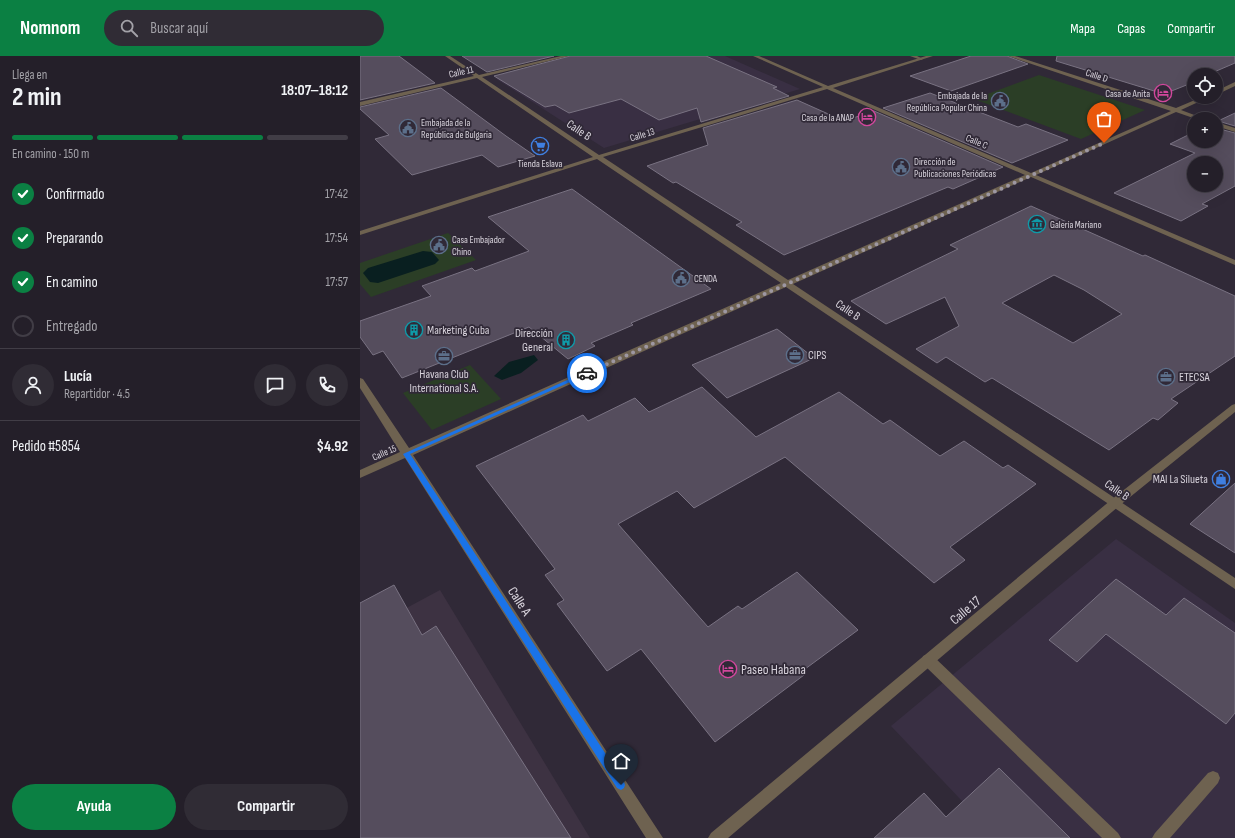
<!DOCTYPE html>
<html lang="es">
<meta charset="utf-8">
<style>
body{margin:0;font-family:"Sofia Sans Condensed",sans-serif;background:#302c35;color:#f1f3f6;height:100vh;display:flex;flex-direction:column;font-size:15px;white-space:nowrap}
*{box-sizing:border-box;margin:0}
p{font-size:13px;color:#a3a2a8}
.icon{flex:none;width:22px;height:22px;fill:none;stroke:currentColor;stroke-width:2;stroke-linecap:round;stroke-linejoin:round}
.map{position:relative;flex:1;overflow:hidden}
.panel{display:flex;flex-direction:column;background:#241f29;width:360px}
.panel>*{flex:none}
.fabs{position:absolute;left:827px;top:12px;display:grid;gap:8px}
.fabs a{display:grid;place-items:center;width:36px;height:36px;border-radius:50%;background:#241f29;box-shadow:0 4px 16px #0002,0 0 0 1px #413d46;font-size:20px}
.pin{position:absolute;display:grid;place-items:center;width:34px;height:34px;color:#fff;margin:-41px -17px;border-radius:50% 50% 50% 0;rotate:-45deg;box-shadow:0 0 4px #0007}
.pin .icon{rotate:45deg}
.courier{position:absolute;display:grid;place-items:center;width:40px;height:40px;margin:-20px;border:3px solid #1a73e8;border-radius:50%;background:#fff;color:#222;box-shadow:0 1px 5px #0007}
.head em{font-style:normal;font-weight:700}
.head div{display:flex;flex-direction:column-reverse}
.head{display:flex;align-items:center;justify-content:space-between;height:68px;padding:0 12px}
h1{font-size:26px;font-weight:700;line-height:30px}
.bar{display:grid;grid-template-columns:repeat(4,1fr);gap:6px 4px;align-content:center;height:48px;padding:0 12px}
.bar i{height:5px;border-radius:3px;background:#413d46}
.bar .selected{background:#0b8043}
.bar p{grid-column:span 4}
.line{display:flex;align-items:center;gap:10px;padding:0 12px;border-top:1px solid #413d46}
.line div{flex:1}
.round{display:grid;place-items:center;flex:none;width:42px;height:42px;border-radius:21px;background:#302c35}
ol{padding:0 12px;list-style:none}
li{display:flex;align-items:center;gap:12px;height:44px}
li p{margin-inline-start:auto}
li .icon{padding:4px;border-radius:50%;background:#0b8043;color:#fff;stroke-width:4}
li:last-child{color:#a3a2a8}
li i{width:22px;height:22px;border:2px solid #413d46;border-radius:50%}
.button{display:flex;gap:8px;margin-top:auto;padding:8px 12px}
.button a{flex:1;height:46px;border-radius:24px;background:#0b8043;color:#fff;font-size:16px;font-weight:700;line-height:46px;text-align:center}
.button a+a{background:#302c35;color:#f1f3f6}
header{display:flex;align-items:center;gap:24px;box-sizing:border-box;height:56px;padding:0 20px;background:#0b8043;color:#fff}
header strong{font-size:19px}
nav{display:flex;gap:22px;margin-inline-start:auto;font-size:14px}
.search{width:280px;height:36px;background:#302c35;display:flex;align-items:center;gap:10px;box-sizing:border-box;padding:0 14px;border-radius:22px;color:#a3a2a8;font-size:15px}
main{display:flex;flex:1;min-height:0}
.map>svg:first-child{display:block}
.built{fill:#392f43}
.medical{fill:#3d3242}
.green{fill:#2b3e26}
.water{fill:#091f20}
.building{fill:#554d5d;stroke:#797282;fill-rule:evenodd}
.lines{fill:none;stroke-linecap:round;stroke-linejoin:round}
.service{fill:#6e6250;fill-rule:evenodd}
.minor{fill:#6e6250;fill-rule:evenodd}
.tertiary{fill:#6e6250;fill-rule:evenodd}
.route{fill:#1a73e8}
.done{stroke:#9d97a2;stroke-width:4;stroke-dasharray:0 7.2}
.labels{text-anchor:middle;stroke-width:3.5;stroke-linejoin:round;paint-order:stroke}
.far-street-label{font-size:10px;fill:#d7d2db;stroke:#302937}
.far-poi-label{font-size:10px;fill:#d7d2db;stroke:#302937;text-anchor:start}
.street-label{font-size:12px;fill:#d7d2db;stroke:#302937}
.poi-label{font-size:12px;fill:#d7d2db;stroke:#302937;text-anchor:start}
.near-street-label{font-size:14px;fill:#d7d2db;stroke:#302937}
.near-poi-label{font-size:14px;fill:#d7d2db;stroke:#302937;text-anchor:start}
</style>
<header>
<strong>Nomnom</strong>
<div class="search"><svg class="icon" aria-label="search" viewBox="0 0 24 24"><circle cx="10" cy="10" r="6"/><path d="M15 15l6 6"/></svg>Buscar aquí</div>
<nav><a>Mapa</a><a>Capas</a><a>Compartir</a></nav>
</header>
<main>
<section class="panel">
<div class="head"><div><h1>2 min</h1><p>Llega en</p></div><em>18:07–18:12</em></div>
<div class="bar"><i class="selected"></i><i class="selected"></i><i class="selected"></i><i></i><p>En camino · 150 m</p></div>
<ol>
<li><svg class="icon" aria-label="check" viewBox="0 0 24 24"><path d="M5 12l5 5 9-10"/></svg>Confirmado<p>17:42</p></li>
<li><svg class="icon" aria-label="check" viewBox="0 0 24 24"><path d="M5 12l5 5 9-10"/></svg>Preparando<p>17:54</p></li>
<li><svg class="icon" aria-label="check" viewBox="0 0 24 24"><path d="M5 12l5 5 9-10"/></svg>En camino<p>17:57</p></li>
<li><i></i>Entregado</li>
</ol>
<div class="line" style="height:72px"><a class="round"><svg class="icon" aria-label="person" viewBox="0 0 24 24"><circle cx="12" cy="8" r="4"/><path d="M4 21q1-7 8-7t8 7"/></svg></a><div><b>Lucía</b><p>Repartidor · 4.5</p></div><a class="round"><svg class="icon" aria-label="chat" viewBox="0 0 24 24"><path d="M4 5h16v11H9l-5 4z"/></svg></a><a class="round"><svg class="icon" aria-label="phone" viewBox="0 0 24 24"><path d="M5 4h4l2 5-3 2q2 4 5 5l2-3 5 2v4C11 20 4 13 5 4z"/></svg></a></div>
<div class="line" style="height:52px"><div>Pedido #5854</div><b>$4.92</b></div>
<div class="button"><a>Ayuda</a><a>Compartir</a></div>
</section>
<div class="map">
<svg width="875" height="782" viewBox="0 0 875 782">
<rect width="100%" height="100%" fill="#302937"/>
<g class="built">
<polygon points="227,0 365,0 440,33 244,92 135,22"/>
<polygon points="756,483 875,567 875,782 637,782 531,670"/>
</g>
<polygon class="medical" points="80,534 230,782 0,782 0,577"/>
<g class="green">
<polygon points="679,19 785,54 721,83 614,43"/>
<polygon points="88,177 116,204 11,241 0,228 0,207"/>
<polygon points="110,309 141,343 72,374 43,337"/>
</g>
<g class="water">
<polygon points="63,195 72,196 79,204 75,208 18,227 10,226 3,217 8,212"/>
<polygon points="174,299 178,304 161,317 142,324 134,320 149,306"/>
</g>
<g class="building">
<polygon points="0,0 39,0 75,27 0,44"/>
<polygon points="102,0 194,0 127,16"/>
<polygon points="210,0 346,0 417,31 413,32 429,40 341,66 337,52 299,64 261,43 209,57 195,49 185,51 134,20"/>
<polygon points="611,0 647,0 668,8 591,35 550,20"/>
<polygon points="697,0 875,0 875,7 847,19 834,19 834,26 804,38 696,5"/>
<polygon points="81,32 146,80 175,100 138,111 122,99 52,119 15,83 29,79 0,53 0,51"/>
<polygon points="570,37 658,71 666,68 708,84 652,107 523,52"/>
<polygon points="437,44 484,65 514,55 643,111 593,133 588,131 424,199 376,169 382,166 316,126 313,127 287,110 348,89 343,72"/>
<polygon points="875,57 875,70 858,65"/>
<path d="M 856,72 L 875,77 L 875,130 L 842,148 L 848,150 L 821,165 L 754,137 L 835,97 L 810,88 L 834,76 L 834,85 L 856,85 ZM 834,107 L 856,107 L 856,129 L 834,129 Z"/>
<polygon points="212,133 351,233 271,267 273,269 231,287 235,290 208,303 169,271 42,322 23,295 13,299 0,281 0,265 71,240 62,230 112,212 115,215 169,195 128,161"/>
<path d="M 671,150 L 783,200 L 785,199 L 875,240 L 875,300 L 811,343 L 818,347 L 798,364 L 793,362 L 749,394 L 632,322 L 625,326 L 586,301 L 577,307 L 556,293 L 599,270 L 585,241 L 526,268 L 491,245 L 598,193 L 590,189 ZM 694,219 L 724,234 L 762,258 L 713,287 L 642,247 Z"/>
<polygon points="417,273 454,302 367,342 332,309"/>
<polygon points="342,331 396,381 479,336 523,368 530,364 580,400 604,385 643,412 648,409 676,428 590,491 605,504 574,527 425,401 334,452 317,435 258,468 348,571 378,550 382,553 437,516 498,574 441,616 444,619 355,686 281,593 247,615 197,548 204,544 185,519 195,513 116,410 223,359 228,365 275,342 289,356"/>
<polygon points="875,427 875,497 830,468"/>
<polygon points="756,523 806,559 824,542 875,577 875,657 866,668 746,578 717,606 689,584"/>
<polygon points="34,529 62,579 76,570 211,782 0,782 0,547"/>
<polygon points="639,712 710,782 514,782 564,737 586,761"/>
</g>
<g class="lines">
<g class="service">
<polygon points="550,0 557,0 563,3 561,4"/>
<polygon points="568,598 573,600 758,777 761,782 742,782 563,608 562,604 563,600"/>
<polygon points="853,715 858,717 860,722 858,727 810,782 792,782 795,777 848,717"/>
</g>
<g class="minor">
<path d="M 85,0 L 90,0 L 119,19 L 201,0 L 209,0 L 122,21 L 239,99 L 463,31 L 393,0 L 399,0 L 468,30 L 566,0 L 573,0 L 473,32 L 671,117 L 811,55 L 648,0 L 655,0 L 816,52 L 842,41 L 849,41 L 821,54 L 845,63 L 836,63 L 816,56 L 676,119 L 875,204 L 875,209 L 671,121 L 433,228 L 875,522 L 875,533 L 426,231 L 53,399 L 303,782 L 286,782 L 45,402 L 0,422 L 0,414 L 40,396 L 0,332 L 0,322 L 3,323 L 49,392 L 421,227 L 237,103 L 0,179 L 0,175 L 233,101 L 117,22 L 0,50 L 0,46 L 114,20 ZM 467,33 L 665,119 L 428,224 L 243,101 Z"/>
<polygon points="875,26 875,30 856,39 856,35"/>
<polygon points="856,66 875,72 875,76 856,70"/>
</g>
<polygon class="tertiary" points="875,348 875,356 759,450 368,782 348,782 351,777 751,444 872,349"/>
</g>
<polygon class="route" points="225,316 230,317 50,398 264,726 265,729 264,732 261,734 257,732 43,398"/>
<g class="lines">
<polyline class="done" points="227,317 744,87"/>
</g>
<defs>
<symbol id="hotel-ring" viewBox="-11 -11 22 22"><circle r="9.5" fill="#302937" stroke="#d1479c" stroke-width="1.5"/><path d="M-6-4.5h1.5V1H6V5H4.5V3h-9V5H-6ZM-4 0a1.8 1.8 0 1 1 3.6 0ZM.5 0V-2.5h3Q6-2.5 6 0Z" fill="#d1479c"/></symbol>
<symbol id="civic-ring" viewBox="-11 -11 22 22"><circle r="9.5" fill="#302937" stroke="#5c6f8a" stroke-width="1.5"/><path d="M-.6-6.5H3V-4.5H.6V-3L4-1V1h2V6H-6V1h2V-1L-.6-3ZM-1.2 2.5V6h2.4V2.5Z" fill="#5c6f8a"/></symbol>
<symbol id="supermarket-ring" viewBox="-11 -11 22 22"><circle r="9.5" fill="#302937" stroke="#3f7fe0" stroke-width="1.5"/><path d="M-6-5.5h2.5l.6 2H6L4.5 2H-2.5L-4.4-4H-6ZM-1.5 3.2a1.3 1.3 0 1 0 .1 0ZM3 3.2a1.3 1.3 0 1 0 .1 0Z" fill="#3f7fe0"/></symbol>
<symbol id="museum-ring" viewBox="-11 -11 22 22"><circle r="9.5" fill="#302937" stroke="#0f9aa8" stroke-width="1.5"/><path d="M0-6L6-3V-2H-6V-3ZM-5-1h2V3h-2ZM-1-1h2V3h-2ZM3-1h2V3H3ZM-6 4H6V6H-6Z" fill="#0f9aa8"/></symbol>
<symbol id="building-ring" viewBox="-11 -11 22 22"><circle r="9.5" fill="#302937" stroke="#0f9aa8" stroke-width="1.5"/><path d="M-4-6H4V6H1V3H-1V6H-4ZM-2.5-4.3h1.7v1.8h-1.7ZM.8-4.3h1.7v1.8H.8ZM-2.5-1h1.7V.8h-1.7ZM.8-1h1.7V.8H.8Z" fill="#0f9aa8"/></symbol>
<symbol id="office-ring" viewBox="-11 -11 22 22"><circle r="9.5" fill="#302937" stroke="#5c6f8a" stroke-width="1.5"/><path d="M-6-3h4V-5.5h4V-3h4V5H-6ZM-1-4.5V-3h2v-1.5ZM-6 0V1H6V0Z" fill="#5c6f8a"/></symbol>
<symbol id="shop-ring" viewBox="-11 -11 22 22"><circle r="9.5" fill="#302937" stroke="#3f7fe0" stroke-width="1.5"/><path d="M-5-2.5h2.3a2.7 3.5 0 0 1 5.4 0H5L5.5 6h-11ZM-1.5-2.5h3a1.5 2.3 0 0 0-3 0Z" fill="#3f7fe0"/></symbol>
</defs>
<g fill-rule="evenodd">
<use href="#hotel-ring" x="793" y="27" width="20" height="20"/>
<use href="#civic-ring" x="630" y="35" width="20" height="20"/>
<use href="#hotel-ring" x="497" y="51" width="20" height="20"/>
<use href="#civic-ring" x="38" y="62" width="20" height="20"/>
<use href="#supermarket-ring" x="170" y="80" width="20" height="20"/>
<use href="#civic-ring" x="531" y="101" width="20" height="20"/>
<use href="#museum-ring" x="667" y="158" width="20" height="20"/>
<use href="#civic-ring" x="69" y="179" width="20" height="20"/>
<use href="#civic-ring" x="311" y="212" width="20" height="20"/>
<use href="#building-ring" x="44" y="264" width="20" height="20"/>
<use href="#building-ring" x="196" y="274" width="20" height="20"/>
<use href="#office-ring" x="425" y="289" width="20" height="20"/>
<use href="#office-ring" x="74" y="290" width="20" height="20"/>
<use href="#office-ring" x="796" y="311" width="20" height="20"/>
<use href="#shop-ring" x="851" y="413" width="20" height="20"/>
<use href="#hotel-ring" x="358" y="603" width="20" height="20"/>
</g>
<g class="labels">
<g class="far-street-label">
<text transform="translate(101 15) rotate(-13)" y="4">Calle 11</text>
<text transform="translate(737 19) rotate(18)" y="4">Calle D</text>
<text transform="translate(282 78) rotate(-17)" y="4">Calle 13</text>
<text transform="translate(617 85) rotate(23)" y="4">Calle C</text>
<text transform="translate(24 396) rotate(-24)" y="4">Calle 15</text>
</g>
<g class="far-poi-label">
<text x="790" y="41" text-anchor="end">Casa de Anita</text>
<text x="627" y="43" text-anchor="end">Embajada de la<tspan x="627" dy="12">República Popular China</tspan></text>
<text x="494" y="65" text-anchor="end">Casa de la ANAP</text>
<text x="61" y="70">Embajada de la<tspan x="61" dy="12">República de Bulgaria</tspan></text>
<text x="554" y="109">Dirección de<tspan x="554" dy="12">Publicaciones Periódicas</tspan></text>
<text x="180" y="111" text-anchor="middle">Tienda Eslava</text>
<text x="690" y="172">Galería Mariano</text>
<text x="92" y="187">Casa Embajador<tspan x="92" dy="12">Chino</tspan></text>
<text x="334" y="226">CENDA</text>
</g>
<g class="street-label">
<text transform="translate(219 74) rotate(34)" y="4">Calle B</text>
<text transform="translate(488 254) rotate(34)" y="4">Calle B</text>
<text transform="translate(757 434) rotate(34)" y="4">Calle B</text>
</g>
<g class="poi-label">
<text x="67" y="278">Marketing Cuba</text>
<text x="193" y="281" text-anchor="end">Dirección<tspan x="193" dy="14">General</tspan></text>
<text x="448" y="303">CIPS</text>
<text x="84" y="322" text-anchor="middle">Havana Club<tspan x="84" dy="14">International S.A.</tspan></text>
<text x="819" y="325">ETECSA</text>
<text x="848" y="427" text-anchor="end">MAI La Silueta</text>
</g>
<g class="near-street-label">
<text transform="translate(160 545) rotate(57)" y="5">Calle A</text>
<text transform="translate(605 554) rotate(-40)" y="5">Calle 17</text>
</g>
<g class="near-poi-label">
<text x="381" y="618">Paseo Habana</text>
</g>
</g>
</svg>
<div class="fabs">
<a><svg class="icon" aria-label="locate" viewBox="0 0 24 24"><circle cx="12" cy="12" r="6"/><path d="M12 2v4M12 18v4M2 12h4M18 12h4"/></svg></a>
<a>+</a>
<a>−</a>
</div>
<div class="pin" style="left:744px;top:87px;background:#ea580c"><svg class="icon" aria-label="bag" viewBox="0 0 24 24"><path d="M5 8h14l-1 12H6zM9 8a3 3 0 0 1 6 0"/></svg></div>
<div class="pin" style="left:261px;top:729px;background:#1f2937"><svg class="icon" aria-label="home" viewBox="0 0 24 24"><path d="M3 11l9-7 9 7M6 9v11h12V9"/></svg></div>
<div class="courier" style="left:227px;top:317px"><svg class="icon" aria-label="car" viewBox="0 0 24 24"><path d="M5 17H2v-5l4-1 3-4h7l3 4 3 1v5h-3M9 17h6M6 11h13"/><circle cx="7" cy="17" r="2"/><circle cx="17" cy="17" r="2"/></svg></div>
</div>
</main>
